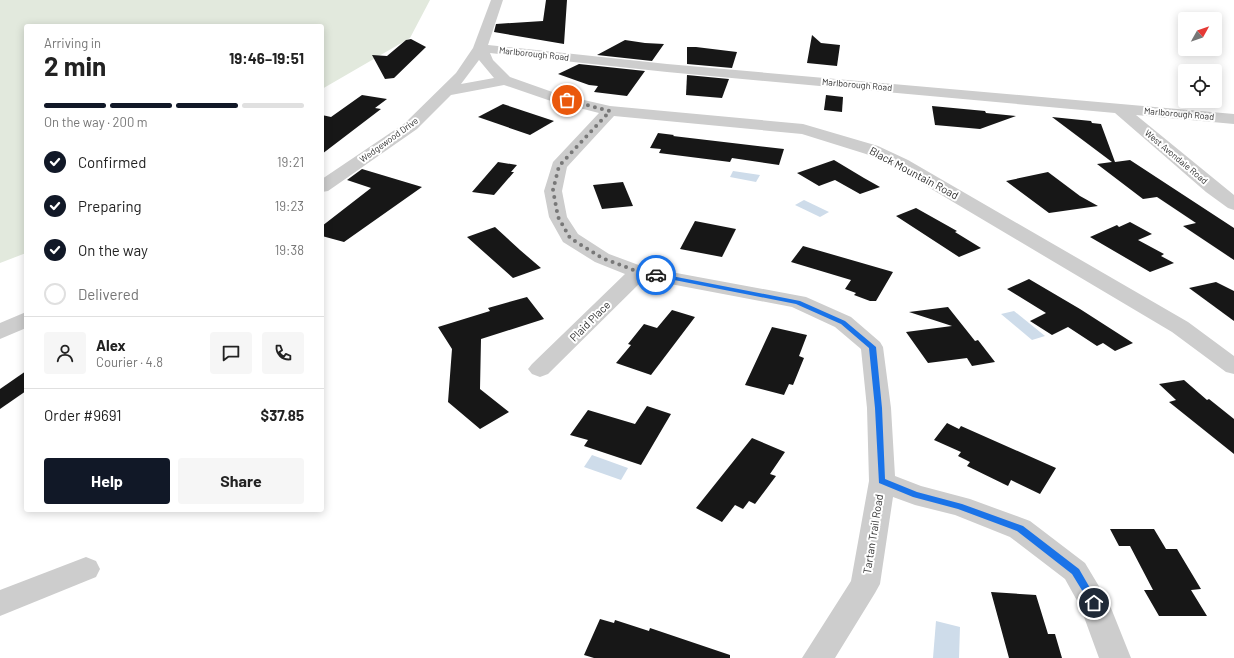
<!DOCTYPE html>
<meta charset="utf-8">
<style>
body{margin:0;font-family:Barlow,sans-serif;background:#f6f6f6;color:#222;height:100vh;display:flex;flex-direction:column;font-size:15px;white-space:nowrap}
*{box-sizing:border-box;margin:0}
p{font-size:13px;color:#767676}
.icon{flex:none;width:22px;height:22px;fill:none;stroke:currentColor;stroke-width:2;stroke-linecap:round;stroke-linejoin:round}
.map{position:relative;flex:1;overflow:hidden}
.side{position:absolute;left:24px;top:24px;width:300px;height:488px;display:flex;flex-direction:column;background:#fff;border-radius:4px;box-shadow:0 2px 10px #0003}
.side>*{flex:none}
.needle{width:26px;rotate:50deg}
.tools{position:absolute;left:1178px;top:12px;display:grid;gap:8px}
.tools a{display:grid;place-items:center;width:44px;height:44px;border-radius:4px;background:#fff;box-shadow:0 2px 10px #0003;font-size:20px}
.pin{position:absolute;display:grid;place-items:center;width:34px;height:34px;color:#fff;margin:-17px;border:2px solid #fff;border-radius:50%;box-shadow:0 1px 4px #0007}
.courier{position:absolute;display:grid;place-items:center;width:40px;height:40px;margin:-20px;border:3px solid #1a73e8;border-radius:50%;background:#fff;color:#222;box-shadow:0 1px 5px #0007}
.head em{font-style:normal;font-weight:700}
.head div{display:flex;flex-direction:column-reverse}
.head{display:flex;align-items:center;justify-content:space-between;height:68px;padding:0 20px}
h1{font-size:26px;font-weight:700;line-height:30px}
.bar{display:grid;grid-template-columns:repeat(4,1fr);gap:6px 4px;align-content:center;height:48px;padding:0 20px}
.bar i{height:5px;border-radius:3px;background:#e0e0e0}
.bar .selected{background:#111827}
.bar p{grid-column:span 4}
.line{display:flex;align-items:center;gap:10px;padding:0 20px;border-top:1px solid #e0e0e0}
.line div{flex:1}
.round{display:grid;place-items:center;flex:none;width:42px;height:42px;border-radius:4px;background:#f6f6f6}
ol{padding:0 20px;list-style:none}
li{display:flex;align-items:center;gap:12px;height:44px}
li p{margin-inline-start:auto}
li .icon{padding:4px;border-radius:50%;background:#111827;color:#fff;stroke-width:4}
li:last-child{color:#767676}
li i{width:22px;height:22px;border:2px solid #e0e0e0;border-radius:50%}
.cta{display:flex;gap:8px;margin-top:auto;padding:8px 20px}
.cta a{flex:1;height:46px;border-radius:4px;background:#111827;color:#fff;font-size:16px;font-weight:700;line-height:46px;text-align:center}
.cta a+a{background:#f6f6f6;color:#222}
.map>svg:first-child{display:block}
.green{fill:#e2e9dd}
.water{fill:#cedcea}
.building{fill:#171717}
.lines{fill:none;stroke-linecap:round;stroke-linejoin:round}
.minor{fill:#cdcdcd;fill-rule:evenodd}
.route{fill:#1a73e8}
.done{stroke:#787878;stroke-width:4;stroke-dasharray:0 7.2}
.labels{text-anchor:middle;stroke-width:4;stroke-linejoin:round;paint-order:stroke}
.far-street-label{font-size:9px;fill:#303030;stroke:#fff}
.street-label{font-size:11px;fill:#303030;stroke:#fff}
</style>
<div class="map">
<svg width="1234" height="658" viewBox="0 0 1234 658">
<rect width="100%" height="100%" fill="#fff"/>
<polygon class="green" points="0,0 430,0 410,38 322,89 322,26 26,26 26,253 0,263"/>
<g class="water">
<polygon points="733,171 760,175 756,182 730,177"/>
<polygon points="804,200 829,212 820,217 795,205"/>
<polygon points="1014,311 1045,336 1032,340 1001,314"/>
<polygon points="592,455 628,468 621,480 584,467"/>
<polygon points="936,621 960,627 959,658 933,658"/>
</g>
<g class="building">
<polygon points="546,0 567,0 564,44 494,32 496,24 543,21"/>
<polygon points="812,35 821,43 840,45 837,66 807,63"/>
<polygon points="411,39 426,47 394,78 385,79 372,55 387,56 406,40"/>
<polygon points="625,40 645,43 664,44 652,61 597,55"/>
<polygon points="687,47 696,47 737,52 732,68 687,64"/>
<polygon points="579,64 645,71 627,96 594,92 598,86 589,85 558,74"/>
<polygon points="687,75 729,79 722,98 686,95"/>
<polygon points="362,95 387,99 375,108 381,109 322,154 322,115 331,117"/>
<polygon points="826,95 843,97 842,112 824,110"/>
<polygon points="503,104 554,121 530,135 478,117"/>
<polygon points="932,106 985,111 986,113 1016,116 980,129 935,125"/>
<polygon points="1052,117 1091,121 1092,123 1101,124 1115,162 1130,160 1234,228 1234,260 1183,226 1196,223 1157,197 1143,199 1097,164 1112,162"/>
<polygon points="658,133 674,135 673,136 784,149 779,165 732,158 730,162 659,153 661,149 650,148"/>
<polygon points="834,160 864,178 880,187 860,194 835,180 819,186 797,173"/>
<polygon points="498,162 517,165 511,172 514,172 494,195 472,192"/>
<polygon points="362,169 422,187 344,242 322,236 322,226 371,188 347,180"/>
<polygon points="1048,172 1080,196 1098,206 1049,213 1006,181"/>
<polygon points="623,182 633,206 602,209 593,185"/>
<polygon points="916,208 957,231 955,232 981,248 959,257 896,216"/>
<polygon points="695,221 736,229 722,257 680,249"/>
<polygon points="1130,222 1152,234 1138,240 1164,254 1161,256 1174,263 1150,272 1090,237 1117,225 1119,227"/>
<polygon points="495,227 520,250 541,268 513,278 467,237"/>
<polygon points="803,246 893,272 876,301 870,301 854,295 856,293 845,289 851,280 791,262"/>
<polygon points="1029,279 1080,309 1133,343 1115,351 1103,343 1097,346 1068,327 1052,335 1030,321 1046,313 1007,289"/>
<polygon points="1216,282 1234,291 1234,321 1189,288"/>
<polygon points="527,297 544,319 481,339 480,389 509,412 480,429 448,402 452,349 438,327 490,311 488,308"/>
<polygon points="948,307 975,341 978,340 995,362 972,366 967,358 928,363 906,332 952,326 909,312"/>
<polygon points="672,310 695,317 651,375 616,363 631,345 628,344 644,324 657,328"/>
<polygon points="772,327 807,335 799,356 804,358 793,385 789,384 784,395 745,385"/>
<polygon points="26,371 26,391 0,409 0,389"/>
<polygon points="1184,380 1207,400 1209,399 1234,419 1234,454 1169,402 1176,400 1159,384"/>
<polygon points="647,406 671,414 641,465 584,446 588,440 570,435 588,410 635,424"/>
<polygon points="947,423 959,429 961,426 1056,468 1040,494 1011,480 1008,486 967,466 970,462 958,456 961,452 934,440"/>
<polygon points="752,438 785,452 770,474 776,476 755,504 749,501 743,509 735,505 722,522 696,508"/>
<polygon points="1110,529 1154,529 1166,549 1177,549 1201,589 1191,590 1207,616 1159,616 1144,590 1153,590 1130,546 1119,546"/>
<polygon points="991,592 1036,595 1048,634 1055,634 1062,658 1009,658"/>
<polygon points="600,619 614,623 615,620 649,631 650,628 730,655 730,658 594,658 584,655"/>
</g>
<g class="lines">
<g class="minor">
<path d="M 491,0 L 503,0 L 488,45 L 667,64 L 1234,114 L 1234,124 L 1136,115 L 1234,195 L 1234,210 L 1228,208 L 1206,192 L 1115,113 L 667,72 L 490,53 L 493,60 L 510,77 L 558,94 L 610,106 L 803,124 L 878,146 L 908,160 L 1188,322 L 1234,356 L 1234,374 L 1226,372 L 1172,332 L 896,168 L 866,154 L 802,134 L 614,116 L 567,167 L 562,191 L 567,217 L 578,234 L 609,254 L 644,267 L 806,297 L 851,317 L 880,342 L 883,347 L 891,408 L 895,476 L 921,486 L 970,499 L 1030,521 L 1085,563 L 1109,603 L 1131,658 L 1099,658 L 1080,606 L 1065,579 L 1010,537 L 955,515 L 915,505 L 893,497 L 880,584 L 875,593 L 835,658 L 802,658 L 851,581 L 869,481 L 867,408 L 861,349 L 835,327 L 792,307 L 644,279 L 548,374 L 540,377 L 532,374 L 528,369 L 532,364 L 625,274 L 595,262 L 563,242 L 549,217 L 544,191 L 553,162 L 599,113 L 548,100 L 504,85 L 451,95 L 417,129 L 328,191 L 322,192 L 322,179 L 405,123 L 456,73 L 473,48 ZM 479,60 L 494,78 L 461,84 Z"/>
<polygon points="26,312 26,328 0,339 0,323"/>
<polygon points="86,557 96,561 100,569 96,577 0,616 0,590"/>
</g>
</g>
<polygon class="route" points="656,273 800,301 845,321 876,347 882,408 885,479 917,492 962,504 1023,526 1079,569 1097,600 1097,605 1091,605 1072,574 1017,531 958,509 913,497 879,483 875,408 869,348 841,324 796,304 654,276 653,275"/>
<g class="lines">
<polyline class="done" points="567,100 610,111 559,166 553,190 558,217 570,238 602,258 639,272 656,275"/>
</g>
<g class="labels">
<g class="far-street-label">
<text transform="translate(534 54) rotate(6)" y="3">Marlborough Road</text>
<text transform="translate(857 85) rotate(5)" y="3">Marlborough Road</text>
<text transform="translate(1179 114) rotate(5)" y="3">Marlborough Road</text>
<text transform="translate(389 140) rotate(-36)" y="3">Wedgewood Drive</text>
<text transform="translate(1176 157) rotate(40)" y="3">West Avondale Road</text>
</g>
<g class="street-label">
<text transform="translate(914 173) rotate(28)" y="4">Black Mountain Road</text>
<text transform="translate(590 321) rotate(-45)" y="4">Plaid Place</text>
<text transform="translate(873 534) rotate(-81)" y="4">Tartan Trail Road</text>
</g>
</g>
</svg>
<div class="tools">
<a><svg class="needle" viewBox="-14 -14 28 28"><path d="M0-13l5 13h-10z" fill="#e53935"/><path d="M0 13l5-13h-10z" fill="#767676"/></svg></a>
<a><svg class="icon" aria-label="locate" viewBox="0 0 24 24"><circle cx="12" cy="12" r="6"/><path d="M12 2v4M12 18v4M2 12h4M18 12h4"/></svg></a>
</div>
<div class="pin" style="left:567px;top:100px;background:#ea580c"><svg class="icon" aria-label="bag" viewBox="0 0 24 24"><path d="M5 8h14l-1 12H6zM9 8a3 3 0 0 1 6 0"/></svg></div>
<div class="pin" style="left:1094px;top:603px;background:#1f2937"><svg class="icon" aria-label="home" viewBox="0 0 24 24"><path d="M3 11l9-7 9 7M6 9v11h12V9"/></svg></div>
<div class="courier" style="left:656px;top:275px"><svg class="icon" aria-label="car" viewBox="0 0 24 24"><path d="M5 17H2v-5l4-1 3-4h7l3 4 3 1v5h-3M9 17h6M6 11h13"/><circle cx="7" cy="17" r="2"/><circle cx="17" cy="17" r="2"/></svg></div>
<section class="side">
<div class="head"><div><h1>2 min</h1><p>Arriving in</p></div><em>19:46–19:51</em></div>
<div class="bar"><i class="selected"></i><i class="selected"></i><i class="selected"></i><i></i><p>On the way · 200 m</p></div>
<ol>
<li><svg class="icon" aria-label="check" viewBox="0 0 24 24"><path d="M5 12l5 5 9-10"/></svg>Confirmed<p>19:21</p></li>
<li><svg class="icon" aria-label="check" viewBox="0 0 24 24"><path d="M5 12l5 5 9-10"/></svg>Preparing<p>19:23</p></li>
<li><svg class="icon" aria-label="check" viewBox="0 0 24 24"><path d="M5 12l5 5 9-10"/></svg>On the way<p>19:38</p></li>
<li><i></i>Delivered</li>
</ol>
<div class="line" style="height:72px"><a class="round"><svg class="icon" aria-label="person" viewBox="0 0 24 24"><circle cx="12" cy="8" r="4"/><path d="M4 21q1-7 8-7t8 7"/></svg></a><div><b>Alex</b><p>Courier · 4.8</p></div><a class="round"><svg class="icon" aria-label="chat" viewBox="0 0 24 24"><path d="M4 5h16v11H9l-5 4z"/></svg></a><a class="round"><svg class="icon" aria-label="phone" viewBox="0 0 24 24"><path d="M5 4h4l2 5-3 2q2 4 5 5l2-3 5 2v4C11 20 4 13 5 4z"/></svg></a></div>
<div class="line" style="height:52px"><div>Order #9691</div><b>$37.85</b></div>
<div class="cta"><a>Help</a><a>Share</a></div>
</section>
</div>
